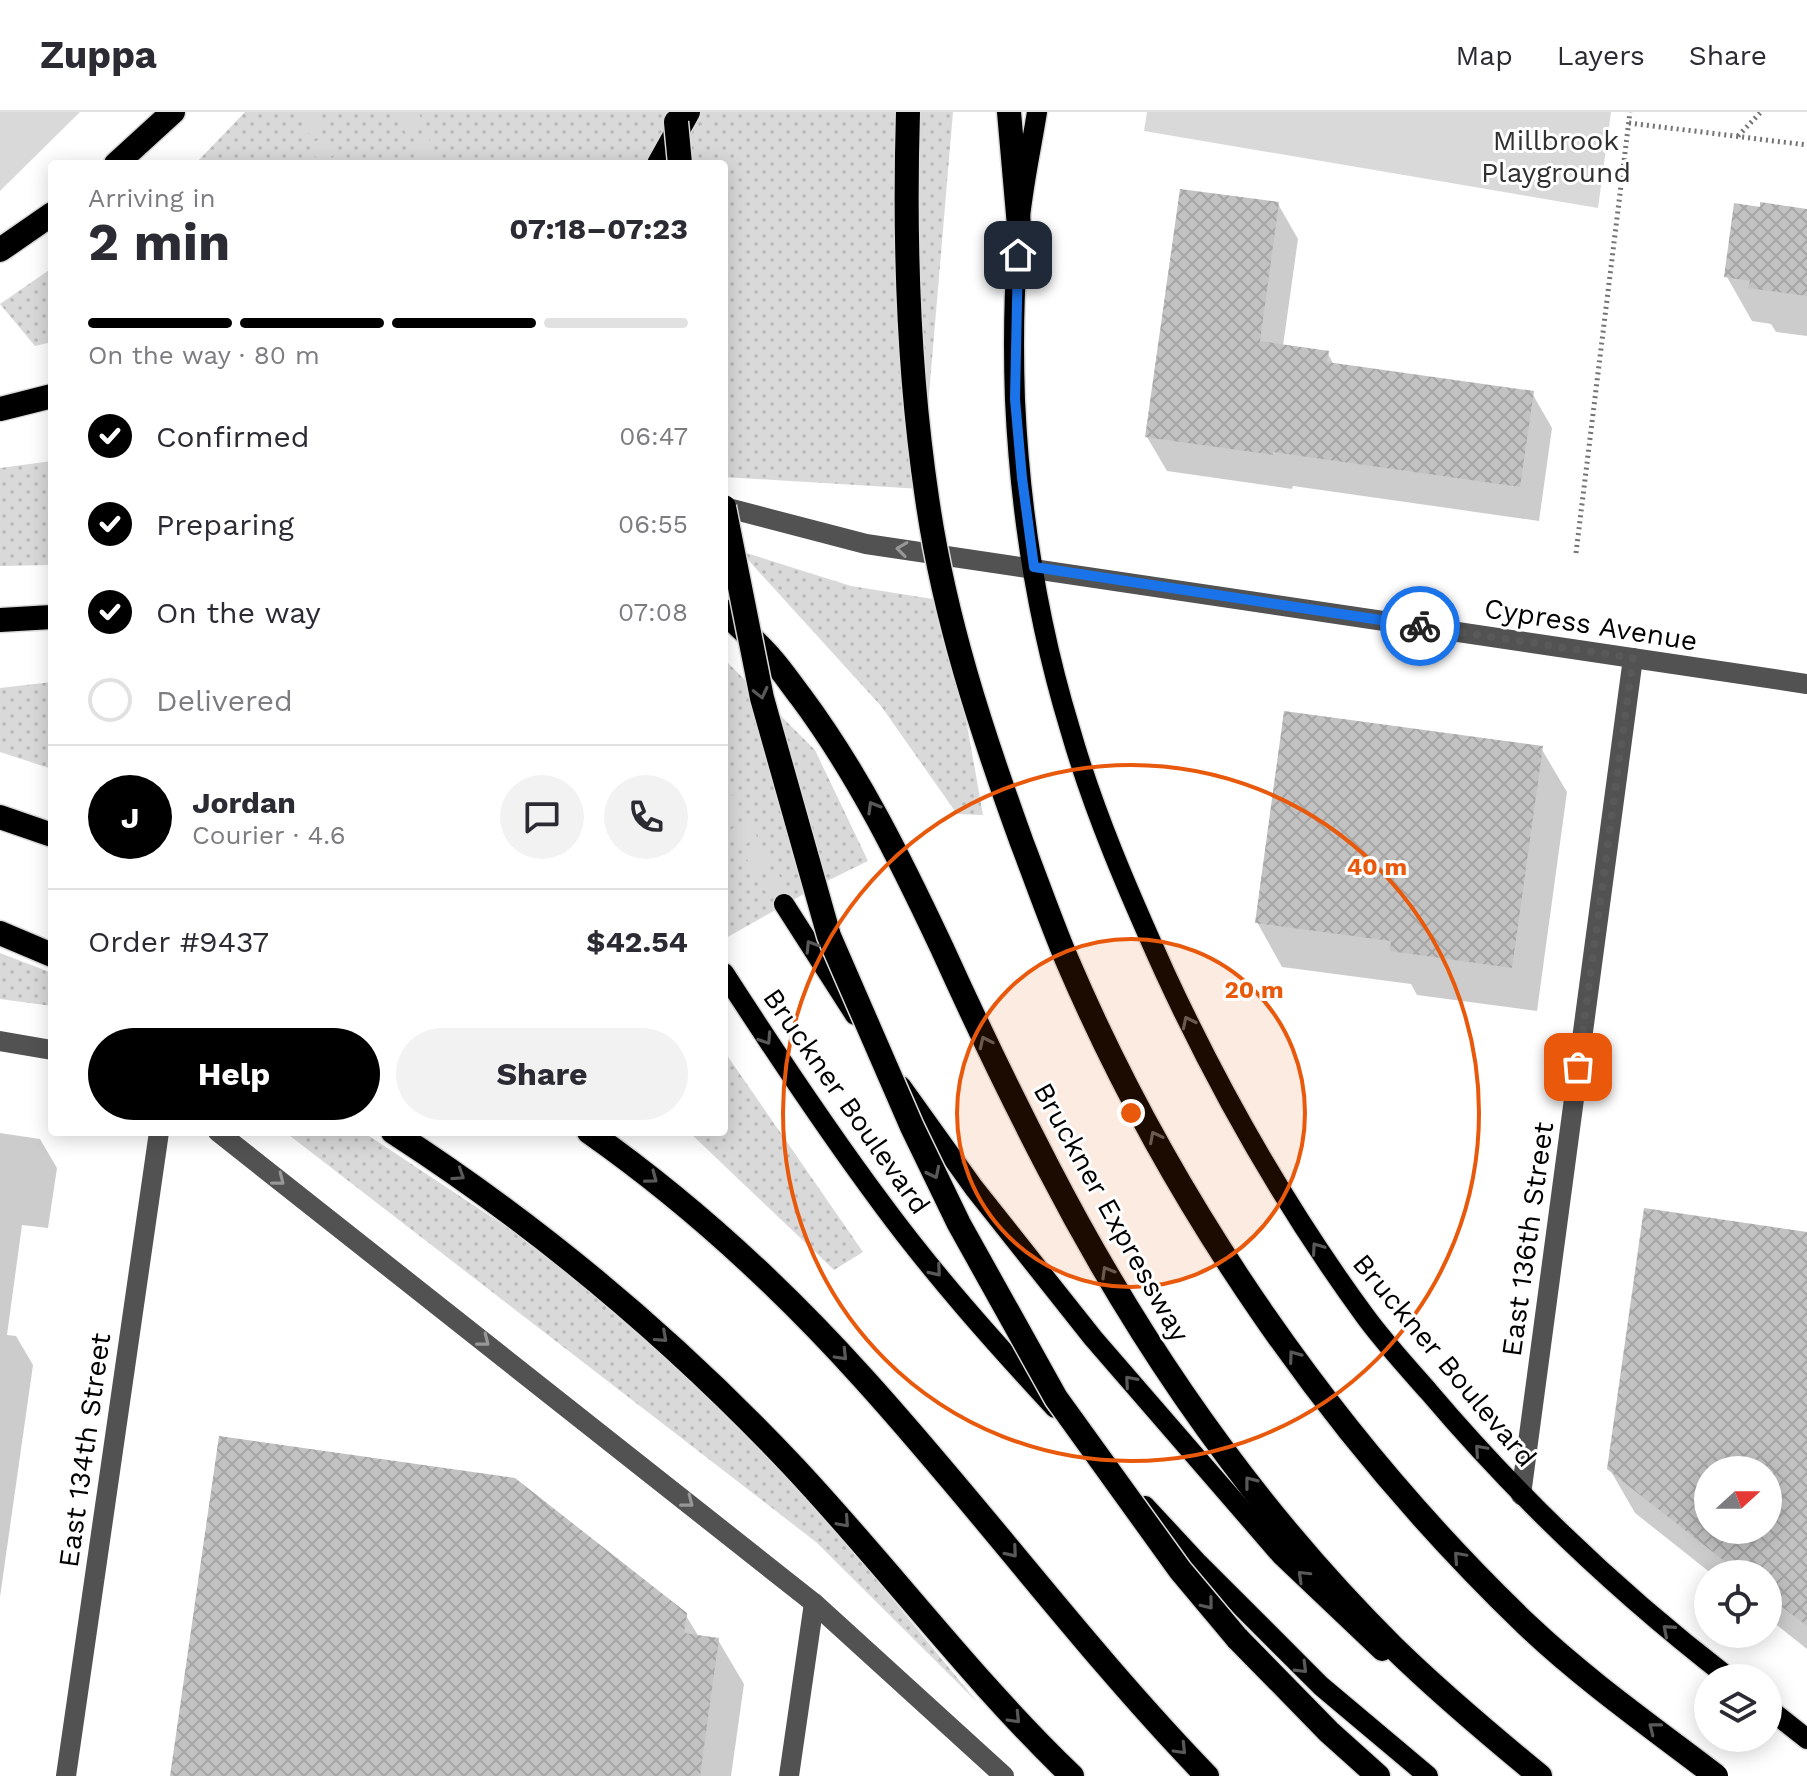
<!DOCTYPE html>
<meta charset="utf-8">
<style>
body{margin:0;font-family:"Work Sans",sans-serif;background:#f2f2f3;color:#2b2b33;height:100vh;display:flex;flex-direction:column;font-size:30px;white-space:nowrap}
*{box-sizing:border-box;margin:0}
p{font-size:26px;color:#7c7c81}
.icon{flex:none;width:44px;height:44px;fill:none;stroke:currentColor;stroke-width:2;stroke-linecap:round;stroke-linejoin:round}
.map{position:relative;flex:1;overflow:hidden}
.drawer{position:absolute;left:48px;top:48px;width:680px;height:976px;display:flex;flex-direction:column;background:#fff;border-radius:8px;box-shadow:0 4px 20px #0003}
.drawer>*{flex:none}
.needle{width:52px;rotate:69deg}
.tools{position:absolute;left:1694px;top:1344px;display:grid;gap:16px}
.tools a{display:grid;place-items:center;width:88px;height:88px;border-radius:50%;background:#fff;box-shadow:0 4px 20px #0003;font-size:40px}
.pin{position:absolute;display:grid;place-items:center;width:68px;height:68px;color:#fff;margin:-34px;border-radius:16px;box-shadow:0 4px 12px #0006}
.courier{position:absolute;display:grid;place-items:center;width:80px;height:80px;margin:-40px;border:6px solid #1a73e8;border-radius:50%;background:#fff;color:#222;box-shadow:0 2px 10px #0007}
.overview em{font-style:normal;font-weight:700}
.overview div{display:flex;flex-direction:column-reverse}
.overview{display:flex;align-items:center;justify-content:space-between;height:136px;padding:0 40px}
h1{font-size:52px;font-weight:700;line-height:60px}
.bar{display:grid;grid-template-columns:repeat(4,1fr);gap:12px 8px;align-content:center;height:96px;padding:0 40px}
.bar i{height:10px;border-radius:6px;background:#e1e1e2}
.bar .on{background:#000}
.bar p{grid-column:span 4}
.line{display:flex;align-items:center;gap:20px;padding:0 40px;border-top:2px solid #e1e1e2}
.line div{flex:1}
.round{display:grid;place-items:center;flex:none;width:84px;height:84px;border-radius:42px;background:#f2f2f3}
ol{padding:0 40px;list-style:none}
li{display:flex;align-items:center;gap:24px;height:88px}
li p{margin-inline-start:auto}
li .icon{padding:8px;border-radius:50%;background:#000;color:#fff;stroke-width:4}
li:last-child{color:#7c7c81}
li i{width:44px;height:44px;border:4px solid #e1e1e2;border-radius:50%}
.button{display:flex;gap:16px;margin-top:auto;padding:16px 40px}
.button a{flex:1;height:92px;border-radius:48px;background:#000;color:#fff;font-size:32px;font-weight:700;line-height:92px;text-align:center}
.button a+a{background:#f2f2f3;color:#2b2b33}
header{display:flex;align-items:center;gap:48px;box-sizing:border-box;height:112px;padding:0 40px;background:#fff;border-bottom:2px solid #e1e1e2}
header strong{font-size:38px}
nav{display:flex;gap:44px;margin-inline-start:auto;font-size:28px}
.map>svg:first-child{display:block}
.grass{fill:url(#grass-dots)}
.park{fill:#d9d9d9}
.shadow{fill:#0003;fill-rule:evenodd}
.building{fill:url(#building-cross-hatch);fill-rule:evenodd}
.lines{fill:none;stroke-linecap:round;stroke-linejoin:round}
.major-tunnel{stroke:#d9d9d9;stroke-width:20;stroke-dasharray:20 10;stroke-linecap:butt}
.major-casing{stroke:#dbdbdb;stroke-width:23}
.highway-casing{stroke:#dbdbdb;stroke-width:27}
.path{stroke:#747474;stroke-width:5;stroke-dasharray:2 4;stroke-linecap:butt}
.minor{stroke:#525252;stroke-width:20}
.major{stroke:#000;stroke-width:20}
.highway{stroke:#000;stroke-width:24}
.highway-bridge-casing{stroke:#dbdbdb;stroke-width:27;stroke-linecap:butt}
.highway-bridge{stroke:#000;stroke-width:24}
.oneway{stroke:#979797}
.oneway2{stroke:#595959}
.done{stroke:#595959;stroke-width:8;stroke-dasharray:0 14.4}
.route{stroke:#1a73e8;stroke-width:10}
.ring{fill:none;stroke:#e8590c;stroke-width:4}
.labels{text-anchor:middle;stroke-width:6;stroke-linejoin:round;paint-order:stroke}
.park-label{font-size:28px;fill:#303030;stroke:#fff}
.street-label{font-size:28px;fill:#000;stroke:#fff}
.centre{fill:#e8590c;stroke:#fff;stroke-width:4}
.ring-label{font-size:24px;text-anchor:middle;font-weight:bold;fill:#e8590c;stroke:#fff;stroke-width:6;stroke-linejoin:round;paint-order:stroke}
</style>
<header>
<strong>Zuppa</strong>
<nav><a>Map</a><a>Layers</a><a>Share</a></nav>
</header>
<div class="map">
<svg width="1807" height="1664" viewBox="0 0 1807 1664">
<defs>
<pattern id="grass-dots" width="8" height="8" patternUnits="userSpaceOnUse" patternTransform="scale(2)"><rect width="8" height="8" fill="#d9d9d9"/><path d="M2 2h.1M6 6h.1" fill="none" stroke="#b8b8b8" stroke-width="1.8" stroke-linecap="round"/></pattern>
<pattern id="building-cross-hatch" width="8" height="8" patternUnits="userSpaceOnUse" patternTransform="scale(2)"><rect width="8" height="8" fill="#c2c2c2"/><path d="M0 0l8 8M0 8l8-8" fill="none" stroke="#a5a5a5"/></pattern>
</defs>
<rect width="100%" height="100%" fill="#fff"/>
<g class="grass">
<polygon points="245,0 953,0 921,377 724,365 724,52 195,52"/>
<polygon points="52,156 52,230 35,234 0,192"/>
<polygon points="52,349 52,453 0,454 0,356"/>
<polygon points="740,439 851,474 945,489 983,703 957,702 881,594"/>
<polygon points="724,547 815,638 868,749 825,770 724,827"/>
<polygon points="52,570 52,657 0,640 0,576"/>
<polygon points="0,841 52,861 52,894 0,887"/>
<polygon points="724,939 863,1140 834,1158 689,1020 724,1020"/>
<polygon points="285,1020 363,1020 564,1153 708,1285 815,1393 978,1591 816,1430"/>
</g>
<g class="park">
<polygon points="0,0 80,0 0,79"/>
<polygon points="1147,0 1611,0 1598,96 1144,19"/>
</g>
<g class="shadow">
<polygon points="1278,92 1298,127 1283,234 1327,240 1334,253 1532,281 1552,316 1539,409 1293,374 1292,377 1167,359 1147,325"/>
<polygon points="1807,99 1807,224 1776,220 1771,212 1752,209 1727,165"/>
<polygon points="1541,636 1567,680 1537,899 1417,883 1411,872 1282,855 1257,810"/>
<polygon points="0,1021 40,1027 57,1056 48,1116 22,1113 7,1223 16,1224 33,1253 0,1485"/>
<path d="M 1807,1122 L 1807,1537 L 1768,1506 L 1768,1462 L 1712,1462 L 1635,1401 L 1609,1356 ZM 1708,1358 L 1768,1358 L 1768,1418 L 1708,1418 Z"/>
<polygon points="685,1502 699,1525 718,1528 744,1572 731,1664 172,1664"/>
</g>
<g class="building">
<polygon points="1180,77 1279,90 1260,229 1329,239 1327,250 1534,279 1520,375 1273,340 1273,343 1145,325"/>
<polygon points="1760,90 1807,97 1807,184 1748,176 1750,169 1724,165 1734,91 1760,95"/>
<polygon points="1284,599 1543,634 1512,856 1390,839 1391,829 1255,811"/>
<path d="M 1644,1096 L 1807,1120 L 1807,1514 L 1768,1484 L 1768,1462 L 1741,1462 L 1607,1357 ZM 1708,1358 L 1768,1358 L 1768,1418 L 1708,1418 Z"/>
<polygon points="219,1324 515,1366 687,1501 684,1521 719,1526 700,1664 170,1664"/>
</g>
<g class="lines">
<g class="major-tunnel">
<polyline points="308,0 329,52"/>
<polyline points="408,0 428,52"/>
<polyline points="724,687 784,792"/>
</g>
<defs>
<g id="major">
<path d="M 1037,0 C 1031,38 1022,77 1019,116 C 1014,172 1013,231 1015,288 C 1020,397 1038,512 1070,617 C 1094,701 1129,781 1165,861 C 1221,982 1286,1096 1365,1204 C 1384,1230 1407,1255 1429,1280 C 1519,1386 1619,1481 1729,1566"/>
<polyline points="784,792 855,903"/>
<path d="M 724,861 C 775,940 826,1017 882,1092 C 935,1164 995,1231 1055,1296"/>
<polyline points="901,974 974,1076 1093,1226 1281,1443 1382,1539"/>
<polyline points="1145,1394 1197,1450 1321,1574 1428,1664"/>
<polyline points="1768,1596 1807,1627"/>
</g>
<g id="highway">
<polyline points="1009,0 1019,114"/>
<polyline points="116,52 173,0"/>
<polyline points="659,52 688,0"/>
<polyline points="0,138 52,102"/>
<polyline points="0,297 52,284"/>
<path d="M 724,499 C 739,515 756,529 770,545 C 781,557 791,572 801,585 C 859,663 901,749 942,836 C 976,911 1011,984 1049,1057 C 1139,1231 1254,1397 1393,1535 C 1440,1581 1490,1623 1540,1664"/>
<polyline points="0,508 52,505"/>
<polyline points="0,705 52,723"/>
<polyline points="0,821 52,843"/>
<path d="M 393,1020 C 540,1115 672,1226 792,1353 C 888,1455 971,1567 1072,1664"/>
<path d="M 589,1020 C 690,1091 780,1174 863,1266 C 981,1396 1085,1538 1207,1664"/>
<polyline points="1237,1526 1329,1620 1378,1664"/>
</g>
</defs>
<use href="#major" class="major-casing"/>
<use href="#highway" class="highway-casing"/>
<g class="path">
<polyline points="1629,11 1807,33"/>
<polyline points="1738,24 1761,0"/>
<polyline points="1576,441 1630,0"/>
</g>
<g class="minor">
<polyline points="724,395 866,432 1807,572"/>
<polyline points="0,929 52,938"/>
<polyline points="218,1020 814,1491 1004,1664"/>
<polyline points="1521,1383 1633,546"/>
<polyline points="66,1664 159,1020"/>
<polyline points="789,1664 814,1491"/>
</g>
<use href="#major" class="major"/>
<use href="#highway" class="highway"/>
<defs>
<g id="highway-bridge">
<path d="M 908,0 C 904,130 908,258 927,386 C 944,505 981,618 1022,731 C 1037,770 1051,810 1067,848 C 1172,1094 1334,1328 1527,1513 C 1585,1568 1652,1615 1716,1664"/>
<polyline points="676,10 680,52"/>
<polyline points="724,395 762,586 829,824 912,1015 959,1112 1056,1286 1180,1458 1237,1526"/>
</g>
</defs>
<use href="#highway-bridge" class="highway-bridge-casing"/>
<use href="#highway-bridge" class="highway-bridge"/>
</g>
<defs><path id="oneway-chevron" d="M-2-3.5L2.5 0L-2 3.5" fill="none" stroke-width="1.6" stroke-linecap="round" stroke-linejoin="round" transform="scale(2)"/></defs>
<g class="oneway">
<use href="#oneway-chevron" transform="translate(902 437) rotate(-172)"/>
<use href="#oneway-chevron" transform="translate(279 1068) rotate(38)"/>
<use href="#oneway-chevron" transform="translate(484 1229) rotate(38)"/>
<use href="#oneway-chevron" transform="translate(688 1390) rotate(38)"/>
</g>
<g class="oneway2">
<use href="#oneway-chevron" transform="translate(761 581) rotate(77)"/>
<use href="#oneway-chevron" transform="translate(873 695) rotate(-120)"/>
<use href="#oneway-chevron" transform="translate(811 834) rotate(-122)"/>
<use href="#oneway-chevron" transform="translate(1188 910) rotate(-116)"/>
<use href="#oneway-chevron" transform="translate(766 927) rotate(57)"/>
<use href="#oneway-chevron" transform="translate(985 930) rotate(-115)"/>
<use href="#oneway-chevron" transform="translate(1155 1025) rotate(-117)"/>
<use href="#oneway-chevron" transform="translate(934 1061) rotate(64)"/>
<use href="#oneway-chevron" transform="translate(459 1063) rotate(33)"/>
<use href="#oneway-chevron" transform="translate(652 1066) rotate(37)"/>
<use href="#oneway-chevron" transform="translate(1317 1136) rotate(-125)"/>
<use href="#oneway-chevron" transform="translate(936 1159) rotate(50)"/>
<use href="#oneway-chevron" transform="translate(1107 1160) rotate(-120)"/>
<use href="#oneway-chevron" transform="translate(662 1225) rotate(42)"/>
<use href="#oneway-chevron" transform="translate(842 1243) rotate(46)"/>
<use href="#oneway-chevron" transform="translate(1294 1244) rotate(-126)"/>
<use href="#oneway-chevron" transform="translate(1130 1269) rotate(-131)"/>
<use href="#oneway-chevron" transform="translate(1480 1338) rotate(-132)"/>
<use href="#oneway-chevron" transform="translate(1250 1370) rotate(-128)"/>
<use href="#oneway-chevron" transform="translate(844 1410) rotate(48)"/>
<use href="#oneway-chevron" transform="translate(1012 1440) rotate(50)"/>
<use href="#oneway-chevron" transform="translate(1459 1445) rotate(-132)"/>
<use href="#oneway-chevron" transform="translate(1303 1464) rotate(-136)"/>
<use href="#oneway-chevron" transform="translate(1208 1492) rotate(51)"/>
<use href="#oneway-chevron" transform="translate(1668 1518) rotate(-139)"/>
<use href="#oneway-chevron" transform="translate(1302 1556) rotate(45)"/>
<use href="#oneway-chevron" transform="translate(1015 1606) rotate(46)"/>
<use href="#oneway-chevron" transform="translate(1654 1616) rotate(-142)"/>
<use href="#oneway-chevron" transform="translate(1181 1637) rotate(46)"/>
</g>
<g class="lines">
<polyline class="done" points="1420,514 1633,546 1578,955"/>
<polyline class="route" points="1018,143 1015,287 1022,366 1034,455 1420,514"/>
</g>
<circle cx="1131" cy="1001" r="174" fill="#e8590c" fill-opacity=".12"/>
<g class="ring">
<circle cx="1131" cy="1001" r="174"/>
<circle cx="1131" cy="1001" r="348"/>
</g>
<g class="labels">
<g class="park-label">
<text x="1556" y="38">Millbrook<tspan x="1556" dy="32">Playground</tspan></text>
</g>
<g class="street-label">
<text transform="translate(1591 512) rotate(9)" y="10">Cypress Avenue</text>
<text transform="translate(847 989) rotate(55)" y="10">Bruckner Boulevard</text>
<text transform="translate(1112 1100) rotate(61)" y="10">Bruckner Expressway</text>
<text transform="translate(1527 1127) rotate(-82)" y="10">East 136th Street</text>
<text transform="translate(1445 1248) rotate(50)" y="10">Bruckner Boulevard</text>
<text transform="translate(84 1338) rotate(-82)" y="10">East 134th Street</text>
</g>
</g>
<circle cx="1131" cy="1001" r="12" class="centre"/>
<g class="ring-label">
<text x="1377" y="763">40 m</text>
<text x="1254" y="886">20 m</text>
</g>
</svg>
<div class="tools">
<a><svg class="needle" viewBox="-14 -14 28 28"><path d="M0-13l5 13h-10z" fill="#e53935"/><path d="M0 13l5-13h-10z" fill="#7c7c81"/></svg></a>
<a><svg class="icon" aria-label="locate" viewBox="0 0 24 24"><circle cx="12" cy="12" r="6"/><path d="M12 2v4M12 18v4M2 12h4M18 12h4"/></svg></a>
<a><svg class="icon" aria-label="layers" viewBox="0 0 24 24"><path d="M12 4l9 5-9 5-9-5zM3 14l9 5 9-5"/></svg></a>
</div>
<div class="pin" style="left:1578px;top:955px;background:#ea580c"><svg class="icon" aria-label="bag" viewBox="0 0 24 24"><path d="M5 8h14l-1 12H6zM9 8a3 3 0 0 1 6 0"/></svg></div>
<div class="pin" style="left:1018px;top:143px;background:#1f2937"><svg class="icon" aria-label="home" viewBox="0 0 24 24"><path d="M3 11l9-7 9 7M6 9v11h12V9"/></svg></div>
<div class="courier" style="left:1420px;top:514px"><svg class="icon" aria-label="bike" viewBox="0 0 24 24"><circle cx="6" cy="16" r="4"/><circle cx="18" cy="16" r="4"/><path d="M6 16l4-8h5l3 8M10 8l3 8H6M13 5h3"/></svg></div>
<section class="drawer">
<div class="overview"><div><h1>2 min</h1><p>Arriving in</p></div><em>07:18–07:23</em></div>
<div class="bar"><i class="on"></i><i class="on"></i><i class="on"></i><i></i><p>On the way · 80 m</p></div>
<ol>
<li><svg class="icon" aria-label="check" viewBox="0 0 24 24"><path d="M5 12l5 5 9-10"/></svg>Confirmed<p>06:47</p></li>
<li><svg class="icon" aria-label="check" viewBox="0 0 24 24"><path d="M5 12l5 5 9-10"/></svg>Preparing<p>06:55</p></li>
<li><svg class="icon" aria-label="check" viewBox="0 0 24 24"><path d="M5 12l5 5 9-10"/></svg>On the way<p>07:08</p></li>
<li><i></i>Delivered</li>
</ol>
<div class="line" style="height:144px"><b class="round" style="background:#000;color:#fff">J</b><div><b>Jordan</b><p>Courier · 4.6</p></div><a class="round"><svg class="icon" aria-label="chat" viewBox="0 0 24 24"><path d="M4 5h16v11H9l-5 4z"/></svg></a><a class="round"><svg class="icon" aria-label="phone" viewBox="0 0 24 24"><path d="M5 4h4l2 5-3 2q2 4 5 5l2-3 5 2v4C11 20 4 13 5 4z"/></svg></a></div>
<div class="line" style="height:104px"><div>Order #9437</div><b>$42.54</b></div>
<div class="button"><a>Help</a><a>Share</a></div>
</section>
</div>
